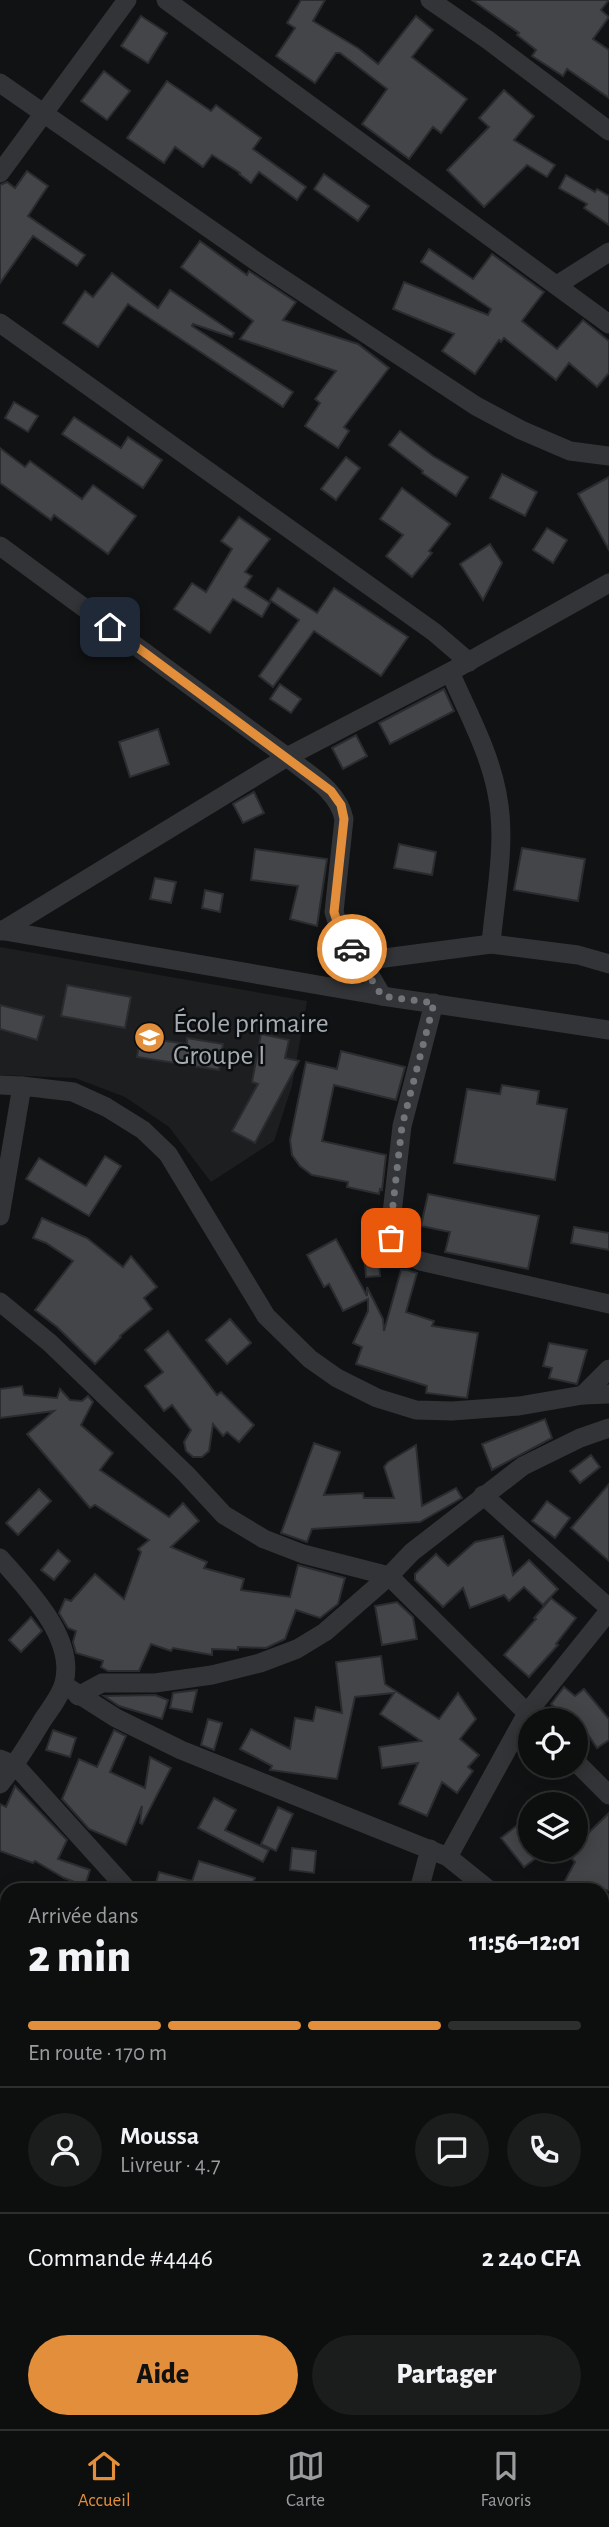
<!DOCTYPE html>
<html lang="fr">
<meta charset="utf-8">
<style>
body{margin:0;font-family:"Alegreya Sans",sans-serif;background:#1b1c1c;color:#f1f3f6;height:100vh;display:flex;flex-direction:column;font-size:26px;white-space:nowrap}
*{box-sizing:border-box;margin:0}
p{font-size:23px;color:#9a9c9e}
.icon{flex:none;width:38px;height:38px;fill:none;stroke:currentColor;stroke-width:2;stroke-linecap:round;stroke-linejoin:round}
.map{position:relative;flex:1;overflow:hidden}
.side{position:absolute;left:0px;top:1883px;width:609px;height:546px;display:flex;flex-direction:column;background:#0d0e0e;border-radius:21px 21px 0 0;box-shadow:0 4px 18px #0003,0 0 0 2px #2d2e2e}
.side>*{flex:none}
.fabs{position:absolute;left:518px;top:1708px;display:grid;gap:14px}
.fabs a{display:grid;place-items:center;width:70px;height:70px;border-radius:50%;background:#0d0e0e;box-shadow:0 4px 18px #0003,0 0 0 2px #2d2e2e;font-size:35px}
.pin{position:absolute;display:grid;place-items:center;width:60px;height:60px;color:#fff;margin:-30px;border-radius:14px;box-shadow:0 4px 10px #0006}
.courier{position:absolute;display:grid;place-items:center;width:70px;height:70px;margin:-35px;border:5px solid #e28e3a;border-radius:50%;background:#fff;color:#222;box-shadow:0 2px 9px #0007}
.headline em{font-style:normal;font-weight:800}
.headline div{display:flex;flex-direction:column-reverse}
.headline{display:flex;align-items:center;justify-content:space-between;height:119px;padding:0 28px}
h1{font-size:46px;font-weight:800;line-height:52px}
.bar{display:grid;grid-template-columns:repeat(4,1fr);gap:10px 7px;align-content:center;height:84px;padding:0 28px}
.bar i{height:9px;border-radius:5px;background:#2d2e2e}
.bar .on{background:#e28e3a}
.bar p{grid-column:span 4}
.line{display:flex;align-items:center;gap:18px;padding:0 28px;border-top:2px solid #2d2e2e}
.line div{flex:1}
.round{display:grid;place-items:center;flex:none;width:74px;height:74px;border-radius:37px;background:#1b1c1c}
.action{display:flex;gap:14px;margin-top:auto;padding:14px 28px}
.action a{flex:1;height:80px;border-radius:42px;background:#e28e3a;color:#111;font-size:28px;font-weight:800;line-height:80px;text-align:center}
.action a+a{background:#1b1c1c;color:#f1f3f6}
.tabs{display:flex;justify-content:space-around;align-items:center;height:98px;border-top:2px solid #2d2e2e;background:#0d0e0e;font-size:19px;color:#9a9c9e}
.tabs a{display:grid;justify-items:center;gap:4px}
.tabs .on{color:#e28e3a}
.map>svg:first-child{display:block}
.built{fill:#1d1e20}
.lines{fill:none;stroke-linecap:round;stroke-linejoin:round}
.stream{stroke:#2c363a;stroke-width:5}
.building{fill:#434548;stroke:#2b2c2f;stroke-width:2}
.minor{stroke:#333437;stroke-width:19}
.done{stroke:#71757a;stroke-width:7;stroke-dasharray:0 12.6}
.route{stroke:#e28e3a;stroke-width:9}
.labels{text-anchor:middle;stroke-width:5;stroke-linejoin:round;paint-order:stroke}
.poi-label{font-size:28px;fill:#a4abb2;stroke:#0c0d0e;text-anchor:start}
</style>
<div class="map">
<svg width="609" height="2429" viewBox="0 0 609 2429">
<rect width="100%" height="100%" fill="#111213"/>
<polygon class="built" points="0,947 307,1001 292,1086 274,1141 211,1182 169,1127 125,1097 75,1078 0,1075"/>
<g class="lines">
<g class="stream">
<polyline points="0,2282 7,2282"/>
<polyline points="602,2367 609,2369"/>
</g>
</g>
<g class="building">
<polygon points="301,0 325,0 313,21 358,48 378,64 416,16 433,30 412,57 467,99 441,133 433,127 409,159 362,124 387,89 340,53 336,53 315,83 276,56 295,28 287,23"/>
<polygon points="472,0 609,0 601,10 609,17 593,39 609,50 609,98 567,69 563,76 532,56 536,50 517,35 519,33"/>
<polygon points="141,16 167,33 148,63 121,46"/>
<polygon points="104,71 130,91 107,120 81,101"/>
<polygon points="167,81 211,111 216,105 261,138 253,149 306,187 297,200 259,172 251,183 239,174 240,173 212,155 203,167 175,147 164,163 127,138"/>
<polygon points="504,90 534,116 514,140 555,165 547,177 527,165 484,207 447,170 489,127 479,118"/>
<polygon points="27,171 48,186 28,216 85,255 77,266 33,236 0,283 0,185 7,182 15,188"/>
<polygon points="324,174 369,206 358,221 314,189"/>
<polygon points="566,175 595,192 597,189 609,196 609,225 584,208 587,204 559,188"/>
<polygon points="200,241 247,275 249,271 296,302 283,320 358,344 389,368 344,427 349,431 338,448 305,426 320,403 315,399 336,371 240,339 253,321 181,267"/>
<polygon points="429,249 473,279 492,254 544,292 522,321 557,349 583,320 609,341 609,373 597,387 569,363 556,380 504,338 501,342 499,340 475,374 442,351 454,334 393,309 404,282 488,315 491,309 421,262"/>
<polygon points="112,273 158,308 170,290 234,333 232,337 193,324 192,326 293,392 283,407 128,304 98,347 63,323 85,291 93,297"/>
<polygon points="14,402 38,416 28,432 5,418"/>
<polygon points="74,417 121,448 128,437 162,460 143,488 62,434"/>
<polygon points="400,431 433,456 468,477 456,496 422,473 423,471 389,445"/>
<polygon points="0,448 25,467 30,461 82,499 93,485 136,516 108,554 54,515 51,520 0,483"/>
<polygon points="346,457 360,468 336,500 321,489"/>
<polygon points="502,474 537,492 525,516 490,498"/>
<polygon points="609,477 609,550 578,494"/>
<polygon points="402,488 450,524 429,551 432,553 412,577 386,556 403,535 380,519"/>
<polygon points="239,517 270,539 245,572 252,576 245,587 270,603 262,617 233,599 210,633 174,609 192,583 206,592 232,549 221,541"/>
<polygon points="547,528 567,540 553,563 533,550"/>
<polygon points="490,544 502,563 483,600 460,564"/>
<polygon points="278,588 317,613 334,588 408,637 381,676 314,631 273,687 259,676 299,620 270,600"/>
<polygon points="280,684 301,699 291,713 270,699"/>
<polygon points="444,689 454,711 390,744 379,723"/>
<polygon points="158,729 169,764 130,777 119,742"/>
<polygon points="356,735 367,756 343,769 332,748"/>
<polygon points="254,792 264,813 243,823 233,804"/>
<polygon points="399,844 436,852 432,875 394,868"/>
<polygon points="522,848 585,859 578,901 514,890"/>
<polygon points="255,849 327,859 317,926 290,919 298,886 251,880"/>
<polygon points="155,878 176,882 171,903 150,899"/>
<polygon points="205,890 223,894 220,912 202,908"/>
<polygon points="67,985 131,997 125,1028 61,1016"/>
<polygon points="0,1005 44,1016 37,1040 0,1029"/>
<polygon points="261,1034 289,1040 285,1058 299,1061 255,1143 232,1131 258,1084 252,1082"/>
<polygon points="140,1037 187,1044 187,1038 223,1044 219,1070 137,1057"/>
<polygon points="341,1051 405,1067 396,1100 334,1085 322,1141 386,1155 382,1190 380,1189 379,1194 347,1187 348,1182 312,1175 300,1166 292,1155 290,1140 306,1062 337,1069"/>
<polygon points="502,1085 539,1091 537,1104 567,1109 555,1180 454,1163 467,1089 500,1094"/>
<polygon points="105,1156 121,1166 89,1216 26,1179 39,1158 86,1186"/>
<polygon points="428,1194 539,1216 528,1269 445,1252 450,1232 421,1226"/>
<polygon points="42,1218 87,1238 123,1267 131,1256 157,1287 144,1298 152,1309 120,1336 121,1337 95,1364 57,1327 35,1310 73,1261 46,1243 33,1238"/>
<polygon points="574,1227 609,1233 609,1250 571,1243"/>
<polygon points="336,1239 367,1296 367,1287 383,1319 384,1331 401,1270 407,1270 417,1273 406,1312 434,1321 432,1326 478,1333 467,1398 426,1393 427,1386 356,1364 362,1347 353,1343 368,1311 368,1299 343,1311 329,1284 324,1287 307,1255"/>
<polygon points="377,1240 380,1276 366,1277 363,1241"/>
<polygon points="230,1319 251,1343 227,1364 206,1340"/>
<polygon points="168,1331 217,1395 221,1392 254,1425 239,1442 227,1432 223,1436 213,1424 209,1451 202,1457 193,1457 186,1451 184,1442 191,1430 172,1405 164,1411 145,1386 163,1372 145,1350"/>
<polygon points="549,1343 587,1350 577,1384 549,1378 552,1368 543,1366"/>
<polygon points="22,1386 24,1395 57,1398 60,1389 70,1400 82,1401 88,1396 93,1402 81,1425 113,1453 100,1470 169,1517 183,1503 199,1521 171,1547 207,1562 204,1568 244,1579 241,1590 290,1597 298,1565 345,1578 338,1604 320,1618 296,1610 285,1639 266,1648 238,1647 238,1650 212,1649 212,1655 173,1648 171,1651 151,1644 139,1671 108,1671 101,1667 103,1661 76,1653 73,1642 76,1631 68,1628 59,1613 65,1599 71,1601 95,1574 124,1599 141,1552 138,1549 149,1540 95,1505 90,1508 27,1434 54,1411 0,1418 0,1389"/>
<polygon points="545,1419 552,1438 492,1470 482,1444"/>
<polygon points="314,1443 340,1452 324,1495 363,1493 364,1498 394,1498 384,1467 388,1462 416,1445 422,1506 456,1488 462,1498 420,1522 312,1529 307,1542 281,1533"/>
<polygon points="591,1455 600,1467 580,1483 570,1471"/>
<polygon points="609,1484 609,1561 571,1528"/>
<polygon points="39,1489 51,1501 18,1535 6,1523"/>
<polygon points="547,1501 570,1518 555,1538 532,1521"/>
<polygon points="503,1536 513,1575 529,1560 558,1589 543,1605 524,1587 509,1601 504,1595 470,1608 463,1588 443,1607 415,1580 415,1574 436,1554 448,1566 475,1542"/>
<polygon points="58,1550 70,1561 54,1580 41,1570"/>
<polygon points="551,1598 576,1618 556,1644 558,1645 529,1677 504,1655 536,1619 534,1618"/>
<polygon points="397,1602 413,1617 417,1639 382,1645 375,1606"/>
<polygon points="31,1617 42,1631 21,1652 9,1640"/>
<polygon points="381,1656 385,1684 439,1719 458,1693 476,1719 460,1739 479,1755 468,1767 473,1771 457,1793 442,1782 427,1816 399,1804 418,1763 382,1768 379,1747 421,1741 380,1714 394,1693 355,1697 337,1779 270,1770 272,1766 240,1749 251,1729 290,1749 295,1718 313,1721 316,1707 342,1713 336,1662"/>
<polygon points="564,1687 575,1696 584,1689 609,1719 609,1740 597,1748 585,1730 576,1737 576,1720 546,1720 558,1710 551,1704"/>
<polygon points="197,1690 192,1712 170,1708 173,1693"/>
<polygon points="155,1695 168,1700 162,1719 119,1706 104,1696"/>
<polygon points="208,1719 222,1723 214,1750 201,1745"/>
<polygon points="53,1730 76,1738 70,1757 46,1750"/>
<polygon points="114,1730 126,1736 110,1772 145,1788 150,1757 171,1768 142,1824 140,1823 142,1806 126,1845 89,1829 62,1799 79,1759 97,1767"/>
<polygon points="15,1786 67,1840 58,1859 90,1870 85,1886 64,1878 35,1861 33,1863 0,1851 0,1804 6,1807"/>
<polygon points="214,1798 236,1810 225,1830 269,1850 263,1862 198,1828"/>
<polygon points="278,1807 293,1814 276,1851 261,1844"/>
<polygon points="609,1813 609,1890 560,1890 575,1862 563,1850 576,1850 576,1845"/>
<polygon points="530,1815 530,1850 547,1850 524,1867 501,1838"/>
<polygon points="292,1848 316,1851 314,1873 290,1870"/>
<polygon points="199,1861 255,1878 249,1890 154,1890 159,1872 192,1881"/>
</g>
<g class="lines">
<g class="minor">
<polyline points="166,0 609,324"/>
<polyline points="430,0 488,40 609,131"/>
<polyline points="0,83 263,266 476,406 521,430 570,451 609,456"/>
<polyline points="0,173 127,0"/>
<polyline points="557,285 609,252"/>
<polyline points="0,323 434,632 469,662"/>
<polyline points="0,546 287,757 450,672 609,583"/>
<polyline points="0,930 382,996 609,1030"/>
<path d="M 2,931 L 287,757 C 309,775 338,790 344,819 L 334,912 L 341,934 L 362,961 L 382,996"/>
<polyline points="491,944 578,955 609,964"/>
<path d="M 362,961 L 491,944 C 495,896 507,842 497,793 C 489,751 467,711 450,672"/>
<path d="M 434,1003 L 402,1126 L 391,1222 C 392,1246 400,1250 420,1261 L 609,1304"/>
<polyline points="0,1085 22,1086"/>
<polyline points="0,1216 22,1086 73,1092 106,1107 143,1130 168,1154 266,1316 310,1359 337,1378 377,1398 416,1410 452,1411 519,1406 583,1395 609,1394"/>
<polyline points="0,1302 50,1343 186,1474 224,1515 264,1539 303,1554 389,1576 527,1713 609,1611"/>
<polyline points="583,1395 609,1369"/>
<polyline points="483,1495 609,1608"/>
<path d="M 0,1558 C 28,1590 76,1638 64,1683 C 61,1696 49,1710 42,1721 C 29,1743 16,1764 0,1784"/>
<polyline points="64,1685 116,1718 181,1750 448,1857 527,1713 534,1720"/>
<polyline points="78,1696 102,1683 155,1683 212,1675 260,1663 297,1649 325,1632 389,1576 412,1552 523,1466 580,1438 609,1428"/>
<polyline points="0,1759 15,1765 128,1890"/>
<polyline points="576,1762 609,1795"/>
<polyline points="448,1857 489,1890"/>
<polyline points="419,1890 430,1849"/>
<polyline points="602,1977 609,1983"/>
<polyline points="0,2126 7,2127"/>
<polyline points="602,2145 609,2147"/>
<polyline points="602,2231 609,2232"/>
<polyline points="295,2422 298,2429"/>
</g>
</g>
<g class="lines">
<polyline class="done" points="352,949 382,996 434,1003 402,1126 391,1222 391,1238"/>
<polyline class="route" points="110,627 331,791 341,805 344,819 334,912 341,934 352,949"/>
</g>
<defs>
<symbol id="school-disc" viewBox="-11 -11 22 22"><circle r="9.5" fill="#e28e3a" stroke="#0c0d0e"/><path d="M0-5L7-2L0 1L-7-2ZM-4 1L0 2.5L4 1V4Q0 6-4 4Z" fill="#fff"/></symbol>
</defs>
<g fill-rule="evenodd">
<use href="#school-disc" x="132" y="1020" width="35" height="35"/>
</g>
<g class="labels">
<g class="poi-label">
<text x="173" y="1032">École primaire<tspan x="173" dy="32">Groupe I</tspan></text>
</g>
</g>
</svg>
<div class="fabs">
<a><svg class="icon" aria-label="locate" viewBox="0 0 24 24"><circle cx="12" cy="12" r="6"/><path d="M12 2v4M12 18v4M2 12h4M18 12h4"/></svg></a>
<a><svg class="icon" aria-label="layers" viewBox="0 0 24 24"><path d="M12 4l9 5-9 5-9-5zM3 14l9 5 9-5"/></svg></a>
</div>
<div class="pin" style="left:391px;top:1238px;background:#ea580c"><svg class="icon" aria-label="bag" viewBox="0 0 24 24"><path d="M5 8h14l-1 12H6zM9 8a3 3 0 0 1 6 0"/></svg></div>
<div class="pin" style="left:110px;top:627px;background:#1f2937"><svg class="icon" aria-label="home" viewBox="0 0 24 24"><path d="M3 11l9-7 9 7M6 9v11h12V9"/></svg></div>
<div class="courier" style="left:352px;top:949px"><svg class="icon" aria-label="car" viewBox="0 0 24 24"><path d="M5 17H2v-5l4-1 3-4h7l3 4 3 1v5h-3M9 17h6M6 11h13"/><circle cx="7" cy="17" r="2"/><circle cx="17" cy="17" r="2"/></svg></div>
<section class="side">
<div class="headline"><div><h1>2 min</h1><p>Arrivée dans</p></div><em>11:56–12:01</em></div>
<div class="bar"><i class="on"></i><i class="on"></i><i class="on"></i><i></i><p>En route · 170 m</p></div>
<div class="line" style="height:126px"><a class="round"><svg class="icon" aria-label="person" viewBox="0 0 24 24"><circle cx="12" cy="8" r="4"/><path d="M4 21q1-7 8-7t8 7"/></svg></a><div><b>Moussa</b><p>Livreur · 4.7</p></div><a class="round"><svg class="icon" aria-label="chat" viewBox="0 0 24 24"><path d="M4 5h16v11H9l-5 4z"/></svg></a><a class="round"><svg class="icon" aria-label="phone" viewBox="0 0 24 24"><path d="M5 4h4l2 5-3 2q2 4 5 5l2-3 5 2v4C11 20 4 13 5 4z"/></svg></a></div>
<div class="line" style="height:91px"><div>Commande #4446</div><b>2 240 CFA</b></div>
<div class="action"><a>Aide</a><a>Partager</a></div>
</section>
</div>
<nav class="tabs">
<a class="on"><svg class="icon" aria-label="home" viewBox="0 0 24 24"><path d="M3 11l9-7 9 7M6 9v11h12V9"/></svg>Accueil</a>
<a><svg class="icon" aria-label="map" viewBox="0 0 24 24"><path d="M3 6l6-2 6 2 6-2v14l-6 2-6-2-6 2zM9 4v14M15 6v14"/></svg>Carte</a>
<a><svg class="icon" aria-label="saved" viewBox="0 0 24 24"><path d="M7 4h10v16l-5-4-5 4z"/></svg>Favoris</a>
</nav>
